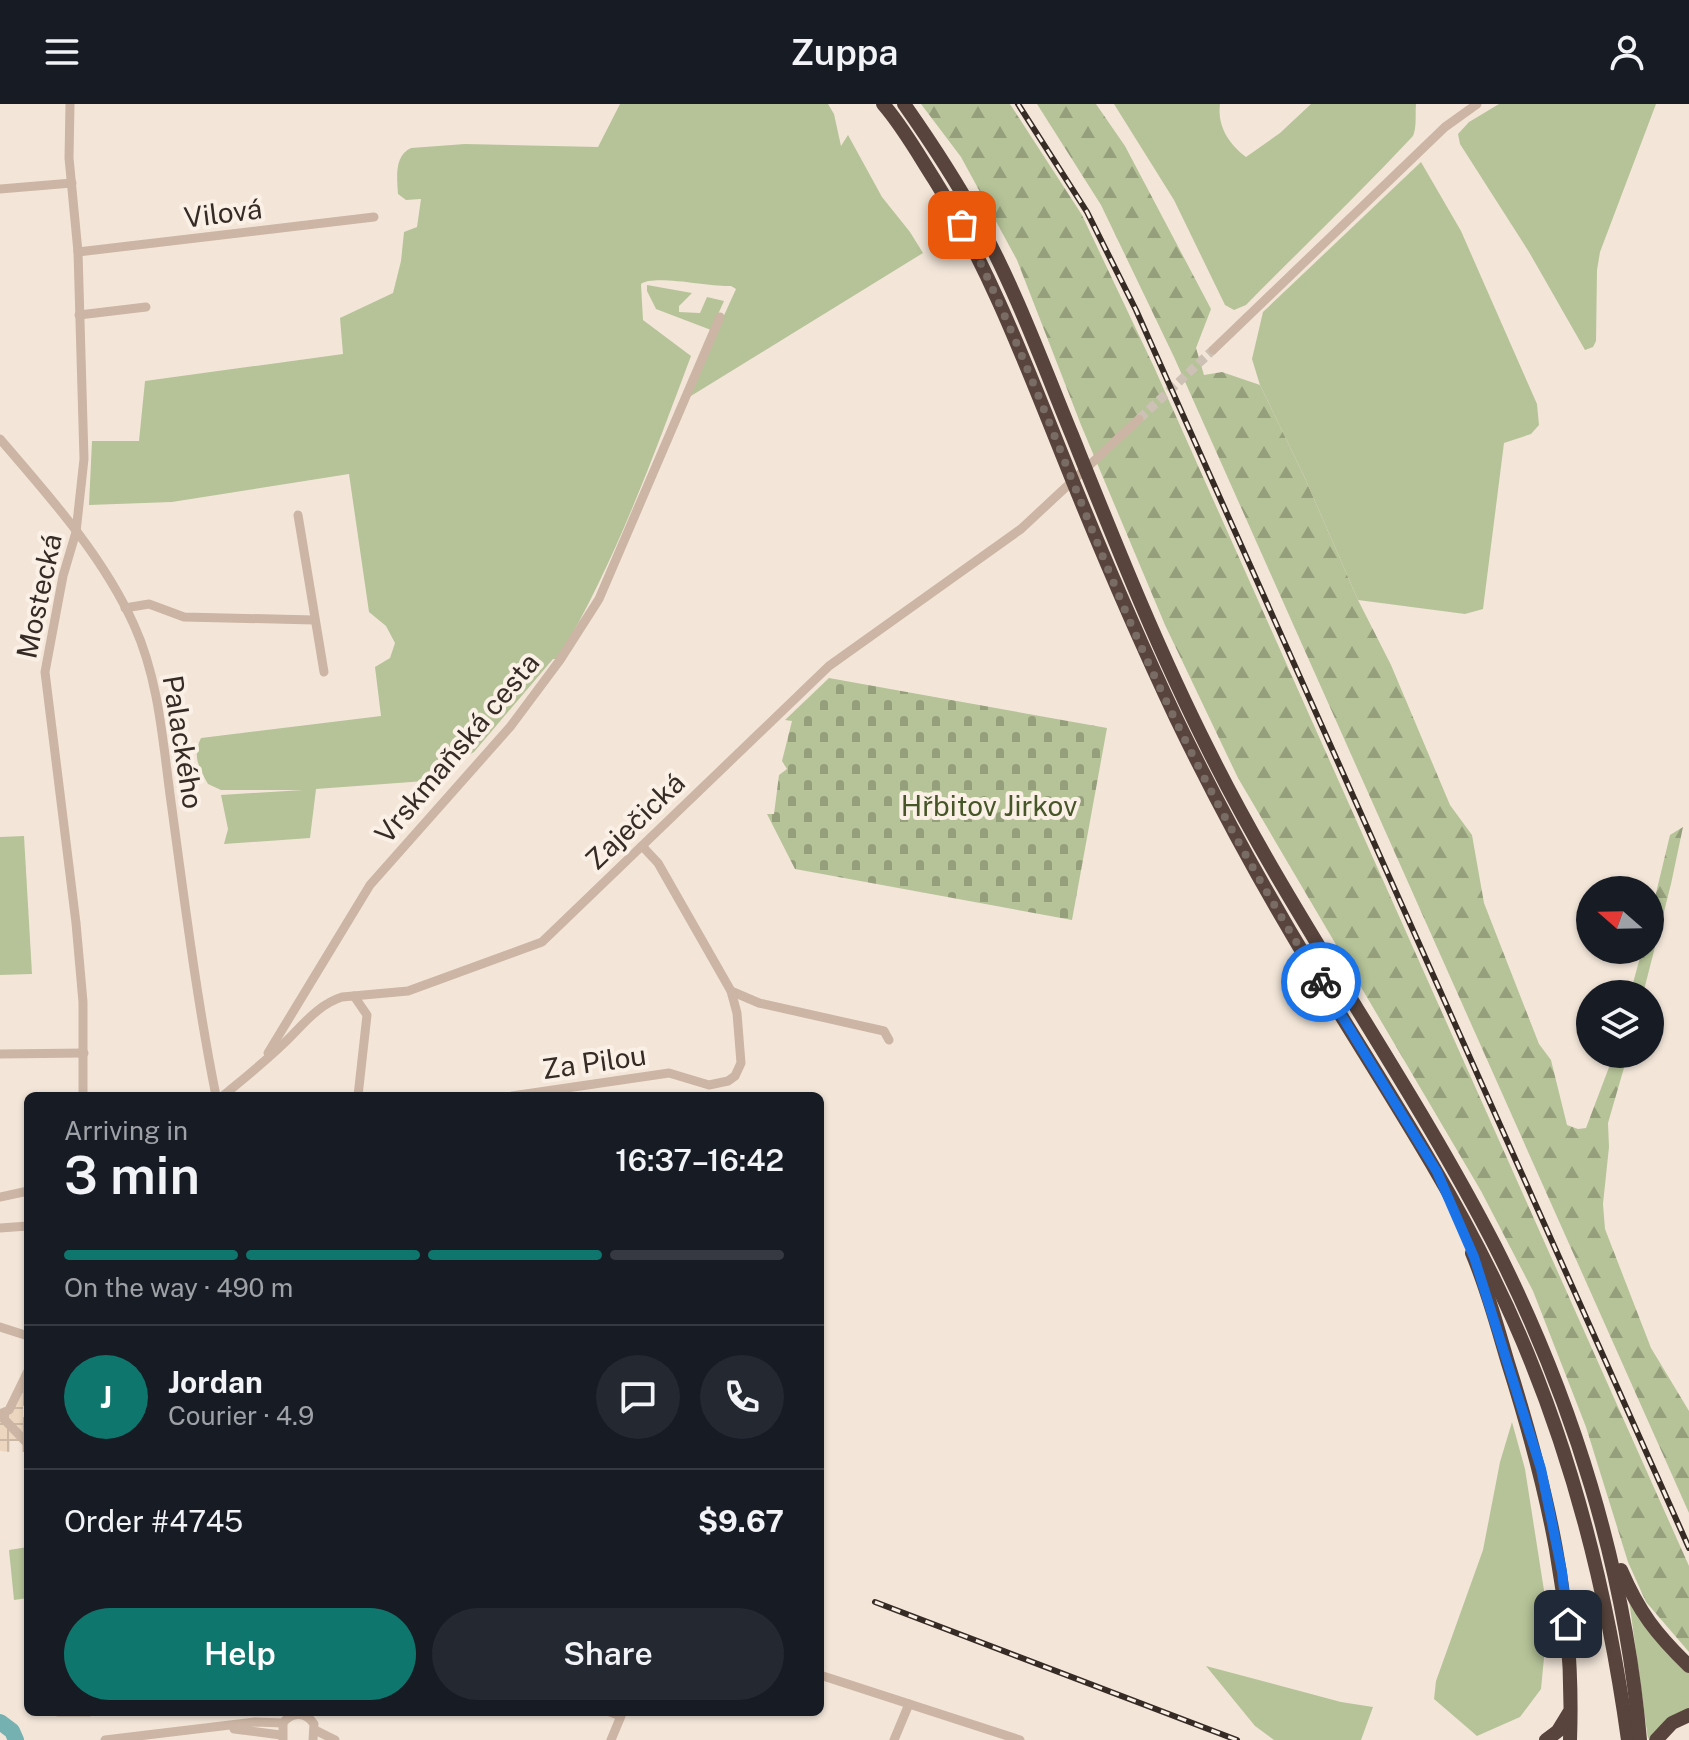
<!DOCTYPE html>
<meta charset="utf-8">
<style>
body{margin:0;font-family:"Public Sans",sans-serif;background:#242831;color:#f1f3f6;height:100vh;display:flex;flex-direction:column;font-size:30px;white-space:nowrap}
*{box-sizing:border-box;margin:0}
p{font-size:26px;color:#9ea1a6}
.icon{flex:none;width:44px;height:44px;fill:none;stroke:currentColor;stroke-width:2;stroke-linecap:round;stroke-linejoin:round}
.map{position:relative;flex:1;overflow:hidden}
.panel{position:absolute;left:24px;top:988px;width:800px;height:624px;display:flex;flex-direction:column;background:#171b24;border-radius:12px;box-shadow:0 2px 6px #0004}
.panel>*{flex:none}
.needle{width:52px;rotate:290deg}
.buttons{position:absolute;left:1576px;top:772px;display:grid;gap:16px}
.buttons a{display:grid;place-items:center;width:88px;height:88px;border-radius:50%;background:#171b24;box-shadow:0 2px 6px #0004;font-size:40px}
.pin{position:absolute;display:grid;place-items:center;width:68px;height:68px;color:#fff;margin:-34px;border-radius:16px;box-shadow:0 4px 12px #0006}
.courier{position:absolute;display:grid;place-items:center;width:80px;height:80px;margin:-40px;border:6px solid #1a73e8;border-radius:50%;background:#fff;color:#222;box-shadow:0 2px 10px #0007}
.head em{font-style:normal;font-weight:600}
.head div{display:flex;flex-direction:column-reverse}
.head{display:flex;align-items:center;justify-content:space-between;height:136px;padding:0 40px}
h1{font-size:52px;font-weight:600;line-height:60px}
.bar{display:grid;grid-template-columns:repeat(4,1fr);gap:12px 8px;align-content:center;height:96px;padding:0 40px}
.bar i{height:10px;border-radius:6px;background:#363941}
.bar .on{background:#0f766e}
.bar p{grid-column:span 4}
.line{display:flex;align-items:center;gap:20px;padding:0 40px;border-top:2px solid #363941}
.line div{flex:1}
.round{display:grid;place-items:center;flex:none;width:84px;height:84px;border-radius:42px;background:#242831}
.button{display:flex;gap:16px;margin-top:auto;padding:16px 40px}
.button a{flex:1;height:92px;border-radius:48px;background:#0f766e;color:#fff;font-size:32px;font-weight:600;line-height:92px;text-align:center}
.button a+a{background:#242831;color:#f1f3f6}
header{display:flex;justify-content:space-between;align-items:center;height:104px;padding:0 40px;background:#171b24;font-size:36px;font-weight:600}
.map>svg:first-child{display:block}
.green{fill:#b6c398}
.forest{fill:url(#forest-firs)}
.cemetery{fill:url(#cemetery-stones)}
.plaza{fill:url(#plaza-grid)}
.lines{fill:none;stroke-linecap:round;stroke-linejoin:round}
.river{stroke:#76b1b2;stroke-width:16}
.minor-tunnel{stroke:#cdc1b5;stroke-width:9;stroke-dasharray:9 4.5;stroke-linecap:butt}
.minor{stroke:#ccb5a4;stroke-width:9}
.highway{stroke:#58443d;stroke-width:14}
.rail-casing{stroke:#372b26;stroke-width:6}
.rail{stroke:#faf0e6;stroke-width:3;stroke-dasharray:9;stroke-linecap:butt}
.done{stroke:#796c65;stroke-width:8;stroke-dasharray:0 14.4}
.route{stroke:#1a73e8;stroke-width:10}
.labels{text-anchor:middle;stroke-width:8;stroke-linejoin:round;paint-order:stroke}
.street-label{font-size:28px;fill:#372b26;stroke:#faf0e6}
.park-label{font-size:28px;fill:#475629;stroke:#faf0e6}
</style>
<header><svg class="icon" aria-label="menu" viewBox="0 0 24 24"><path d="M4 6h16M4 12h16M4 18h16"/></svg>Zuppa<svg class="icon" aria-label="person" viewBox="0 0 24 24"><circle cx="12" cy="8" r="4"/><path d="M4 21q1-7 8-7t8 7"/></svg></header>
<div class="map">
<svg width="1689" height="1636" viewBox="0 0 1689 1636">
<defs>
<pattern id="forest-firs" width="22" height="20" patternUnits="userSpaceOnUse" patternTransform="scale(2)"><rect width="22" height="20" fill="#b6c398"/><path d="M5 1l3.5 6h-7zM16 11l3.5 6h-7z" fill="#959f7c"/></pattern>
<pattern id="cemetery-stones" width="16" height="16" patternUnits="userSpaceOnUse" patternTransform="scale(2)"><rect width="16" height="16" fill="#b6c398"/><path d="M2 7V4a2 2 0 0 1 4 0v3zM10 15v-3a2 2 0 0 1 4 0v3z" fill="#959f7c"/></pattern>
<pattern id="plaza-grid" width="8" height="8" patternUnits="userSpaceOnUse" patternTransform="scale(2)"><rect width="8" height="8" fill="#ecd6bf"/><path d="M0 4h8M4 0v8" fill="none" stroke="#cbb8a4"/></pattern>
</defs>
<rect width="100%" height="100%" fill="#f3e6d9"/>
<g class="green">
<path d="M 620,0 L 828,0 L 834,10 L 841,42 L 848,31 L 882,93 L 910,128 L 923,149 L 686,295 L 736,185 L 731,182 C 709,183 654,170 641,180 L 643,216 L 691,252 C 652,356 615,459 558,555 L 553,555 L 474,648 L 425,677 L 316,685 L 310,734 L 224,740 L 228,725 L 221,691 L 303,686 L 221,686 L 208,680 C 199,664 192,652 201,634 L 381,612 L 375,563 L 390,554 L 395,539 L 386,522 L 369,508 L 349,370 L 172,398 L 89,401 L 92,337 L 139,337 L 145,277 L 343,250 L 340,214 L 393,189 L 401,157 L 404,128 L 417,123 L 421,95 L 406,96 L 398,90 C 397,73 394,52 411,44 L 465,40 L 598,43 Z"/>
<path d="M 1114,0 L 1220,0 C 1217,22 1229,40 1246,53 L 1280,29 L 1311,0 L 1416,0 C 1415,11 1417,23 1413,32 C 1359,90 1302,144 1246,201 L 1234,206 L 1225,201 L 1174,96 Z"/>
<polygon points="1499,0 1656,0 1600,148 1597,166 1596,237 1593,243 1585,246 1529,148 1460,40 1458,30 1469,18"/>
<polygon points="1421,58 1461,127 1537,300 1539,321 1531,330 1504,339 1483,505 1465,510 1358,496 1304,372 1260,281 1252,255 1263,208"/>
<polygon points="647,181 692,189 679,202 679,208 700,209 707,193 724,197 711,226 656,205 647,187"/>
<polygon points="24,732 32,870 0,871 0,733"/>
<polygon points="1512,1318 1525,1365 1548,1512 1541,1585 1520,1613 1477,1632 1434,1595 1436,1577 1483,1446 1500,1358"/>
<polygon points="28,1443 28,1494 14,1496 9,1446"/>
<polygon points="1629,1496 1689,1567 1689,1605 1655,1627 1648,1635"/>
<polygon points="1206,1562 1341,1598 1373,1603 1361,1636 1274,1636 1255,1622"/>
</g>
<g class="forest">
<polygon points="921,0 1010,0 1082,111 1154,263 1689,1462 1689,1548 1646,1498 1628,1458 1586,1323 1533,1187 1481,1087 1238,674 1165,521 1081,321 1017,156 961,53"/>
<polygon points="1037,0 1096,0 1125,42 1211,205 1196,244 1204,271 1222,268 1260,281 1304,372 1358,496 1391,561 1450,701 1472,731 1484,799 1539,940 1551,956 1567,1021 1578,1025 1586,1024 1614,950 1628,950 1608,1019 1609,1043 1603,1100 1605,1125 1651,1244 1689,1307 1689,1409 1174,253 1101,101"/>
<polygon points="1683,723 1671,780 1643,890 1630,890 1642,846 1650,846 1650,814 1670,731"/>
</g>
<polygon class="cemetery" points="829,574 1107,624 1072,816 795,765 767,710 774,710 779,671 787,665 782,657 792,617 785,616"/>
<polygon class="plaza" points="28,1267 28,1301 23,1302 23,1313 27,1314 28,1348 22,1348 22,1337 10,1337 10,1348 0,1347 0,1310 9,1305"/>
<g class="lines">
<polyline class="river" points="0,1618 12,1627 16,1636"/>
<polyline class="minor-tunnel" points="1139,315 1213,246"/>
<g class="minor">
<polyline points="70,0 69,54 78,148 84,355 76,428 63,472 45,568 76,819 83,898 83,992"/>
<polyline points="0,85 72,79"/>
<polyline points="78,148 374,113"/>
<polyline points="79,211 146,203"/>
<polyline points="1213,246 1445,23 1477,0"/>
<path d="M 0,335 C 49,392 103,452 134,521 C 160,578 163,643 172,705 C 185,801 197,897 216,992"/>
<polyline points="298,411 324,568"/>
<polyline points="125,504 149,500 184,513 314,516"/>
<polyline points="642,742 658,759 731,887 759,899 884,927 889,936"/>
<polyline points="354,892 367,911 358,992"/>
<polyline points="268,949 370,781 510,623 560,556 599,495 720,213"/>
<polyline points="0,950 84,949"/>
<path d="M 223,992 C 242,976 262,960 280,943 C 300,925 316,901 342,893 L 408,887 L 542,838 L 829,562 L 1021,425 L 1139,315"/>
<polyline points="512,992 669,969 709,981 728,977 735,972 741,959 737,909 731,887"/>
<polyline points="0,1093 28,1087"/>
<polyline points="0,1124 28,1122"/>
<polyline points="0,1223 28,1232"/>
<polyline points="0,1310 9,1306 28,1267"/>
<polyline points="0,1311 28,1340"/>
<polyline points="820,1571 1020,1636"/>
<polyline points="58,1608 89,1608"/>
<polyline points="610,1608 621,1612 611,1636"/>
<polyline points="234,1625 281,1631"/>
<polyline points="315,1626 335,1636"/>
<polyline points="105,1636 255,1618 283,1619"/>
<path d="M 283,1636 L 283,1619 C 292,1607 306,1608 314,1620 L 313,1636"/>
<polyline points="894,1636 909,1600"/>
</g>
<g class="highway">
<path d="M 883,0 C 903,23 918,50 934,75 C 986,158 1021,248 1057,338 C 1094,431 1133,523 1176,614 C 1218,701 1265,787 1315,869 C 1376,970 1442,1068 1494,1175 C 1565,1319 1606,1477 1628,1636"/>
<path d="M 904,0 C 930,37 955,75 977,115 C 1015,184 1042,258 1072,331 C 1115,438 1157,544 1209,647 C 1294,818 1408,973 1495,1142 C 1573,1296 1625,1464 1640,1636"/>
<path d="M 1472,1149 C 1487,1184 1497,1222 1508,1259 C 1548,1386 1575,1501 1570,1636"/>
<path d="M 1621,1466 C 1639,1508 1656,1530 1689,1562"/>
<polyline points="1546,1636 1558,1627 1569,1609"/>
<polyline points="1656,1636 1672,1619 1689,1611"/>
</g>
<defs>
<g id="rail">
<polyline points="1018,0 1087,108 1136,206 1689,1444"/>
<polyline points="875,1498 1237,1636"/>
</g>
</defs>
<use href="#rail" class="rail-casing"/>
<use href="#rail" class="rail"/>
</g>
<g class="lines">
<path class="done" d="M 962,121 C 1026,248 1072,382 1128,513 C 1182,638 1248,762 1321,878"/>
<polyline class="route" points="1321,878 1437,1068 1474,1153 1541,1365 1562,1468 1568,1520"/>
</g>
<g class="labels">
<g class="street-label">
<text transform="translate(223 109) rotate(-7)" y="10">Vilová</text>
<text transform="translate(39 492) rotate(-78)" y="10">Mostecká</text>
<text transform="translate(183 638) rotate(81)" y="10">Palackého</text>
<text transform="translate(457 644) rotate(-50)" y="10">Vrskmaňská cesta</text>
<text transform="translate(635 717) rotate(-44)" y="10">Zaječická</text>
<text transform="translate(594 958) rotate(-8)" y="10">Za Pilou</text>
</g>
<g class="park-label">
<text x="989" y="712">Hřbitov Jirkov</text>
</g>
</g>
</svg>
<div class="buttons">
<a><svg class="needle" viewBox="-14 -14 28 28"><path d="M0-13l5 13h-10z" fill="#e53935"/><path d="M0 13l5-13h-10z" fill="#9ea1a6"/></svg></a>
<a><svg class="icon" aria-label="layers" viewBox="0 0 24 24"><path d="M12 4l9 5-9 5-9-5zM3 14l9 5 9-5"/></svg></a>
</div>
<div class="pin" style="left:962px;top:121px;background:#ea580c"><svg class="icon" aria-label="bag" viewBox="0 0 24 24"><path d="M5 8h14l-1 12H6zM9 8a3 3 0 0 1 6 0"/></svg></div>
<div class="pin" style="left:1568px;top:1520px;background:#1f2937"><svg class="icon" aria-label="home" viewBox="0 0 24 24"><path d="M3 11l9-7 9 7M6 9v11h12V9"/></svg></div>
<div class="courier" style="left:1321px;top:878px"><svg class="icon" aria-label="bike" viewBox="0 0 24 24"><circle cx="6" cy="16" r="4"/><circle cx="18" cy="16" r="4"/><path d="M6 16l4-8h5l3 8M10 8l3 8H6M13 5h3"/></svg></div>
<section class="panel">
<div class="head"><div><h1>3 min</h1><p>Arriving in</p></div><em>16:37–16:42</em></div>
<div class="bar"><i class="on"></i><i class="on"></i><i class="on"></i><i></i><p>On the way · 490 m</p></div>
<div class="line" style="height:144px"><b class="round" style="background:#0f766e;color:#fff">J</b><div><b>Jordan</b><p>Courier · 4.9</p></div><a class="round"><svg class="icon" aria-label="chat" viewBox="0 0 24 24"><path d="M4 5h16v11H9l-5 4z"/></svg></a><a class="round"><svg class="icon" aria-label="phone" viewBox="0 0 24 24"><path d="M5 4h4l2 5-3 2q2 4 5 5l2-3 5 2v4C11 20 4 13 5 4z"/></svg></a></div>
<div class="line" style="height:104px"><div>Order #4745</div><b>$9.67</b></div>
<div class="button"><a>Help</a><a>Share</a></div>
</section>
</div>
